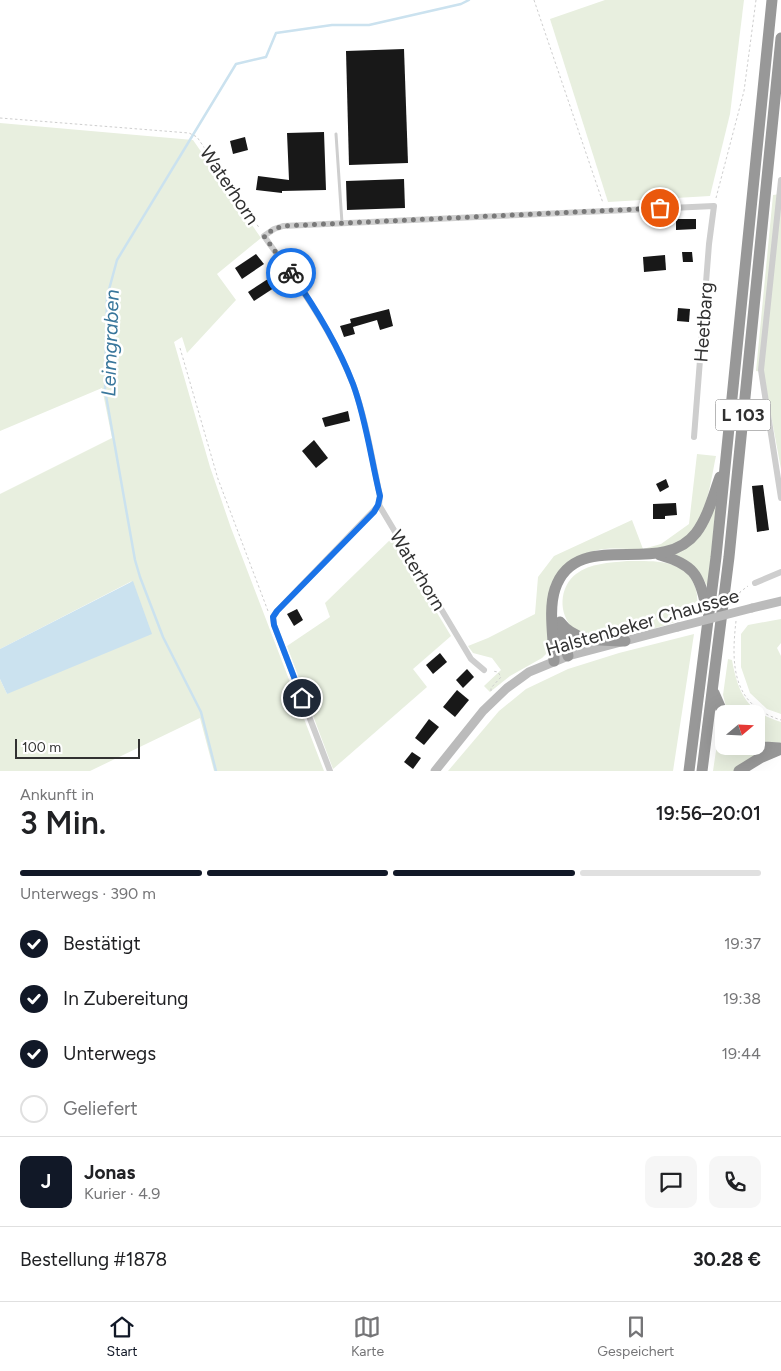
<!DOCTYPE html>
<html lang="de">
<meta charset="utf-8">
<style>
body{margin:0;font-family:Figtree,sans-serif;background:#f6f6f6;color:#202124;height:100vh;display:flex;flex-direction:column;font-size:19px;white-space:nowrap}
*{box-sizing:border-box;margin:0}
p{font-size:16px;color:#757577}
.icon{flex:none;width:28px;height:28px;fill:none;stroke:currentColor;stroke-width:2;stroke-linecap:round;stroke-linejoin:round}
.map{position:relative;height:771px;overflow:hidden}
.details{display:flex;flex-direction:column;background:#fff;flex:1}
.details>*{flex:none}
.needle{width:32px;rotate:71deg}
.fabs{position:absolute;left:715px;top:705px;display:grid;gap:10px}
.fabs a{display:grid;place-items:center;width:50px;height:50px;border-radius:10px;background:#fff;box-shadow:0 5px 20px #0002;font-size:25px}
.scale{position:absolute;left:15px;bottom:12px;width:125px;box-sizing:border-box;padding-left:5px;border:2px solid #313131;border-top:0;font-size:14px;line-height:18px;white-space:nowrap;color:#313131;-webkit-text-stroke:4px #fff;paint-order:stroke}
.pin{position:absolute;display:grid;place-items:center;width:42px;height:42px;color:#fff;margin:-21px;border:2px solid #fff;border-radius:50%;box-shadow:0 1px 5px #0007}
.courier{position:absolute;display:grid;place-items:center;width:50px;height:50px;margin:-25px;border:4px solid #1a73e8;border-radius:50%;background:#fff;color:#222;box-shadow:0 1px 6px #0007}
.overview em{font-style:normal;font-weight:600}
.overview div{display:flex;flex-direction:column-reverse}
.overview{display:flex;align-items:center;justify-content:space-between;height:85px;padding:0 20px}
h1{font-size:32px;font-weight:600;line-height:38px}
.bar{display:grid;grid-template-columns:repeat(4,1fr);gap:8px 5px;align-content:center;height:60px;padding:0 20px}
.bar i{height:6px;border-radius:4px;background:#e0e0e0}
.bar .on{background:#111827}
.bar p{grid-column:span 4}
.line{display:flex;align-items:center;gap:12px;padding:0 20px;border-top:1px solid #e0e0e0}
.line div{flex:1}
.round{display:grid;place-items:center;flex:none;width:52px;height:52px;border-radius:10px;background:#f6f6f6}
ol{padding:0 20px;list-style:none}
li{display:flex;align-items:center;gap:15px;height:55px}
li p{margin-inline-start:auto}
li .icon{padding:5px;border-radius:50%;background:#111827;color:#fff;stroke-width:4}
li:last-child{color:#757577}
li i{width:28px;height:28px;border:2px solid #e0e0e0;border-radius:50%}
.tabs{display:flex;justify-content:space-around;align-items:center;height:70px;border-top:1px solid #e0e0e0;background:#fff;font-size:14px;color:#757577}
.tabs a{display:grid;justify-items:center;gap:2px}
.tabs .on{color:#111827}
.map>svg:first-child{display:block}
.green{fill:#e8efdf}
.water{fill:#cbe2ef}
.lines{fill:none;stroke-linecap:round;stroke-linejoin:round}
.stream{stroke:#cbe2ef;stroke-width:2.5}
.building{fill:#181818}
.path{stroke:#cecece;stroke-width:1;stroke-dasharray:2.5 2.5;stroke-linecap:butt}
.lane{stroke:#cecece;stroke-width:3}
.street{stroke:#cecece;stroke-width:6}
.secondary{stroke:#bbb;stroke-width:9}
.highway{stroke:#989898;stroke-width:11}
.secondary-bridge{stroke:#bbb;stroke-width:9}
.done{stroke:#797979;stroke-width:5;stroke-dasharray:0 9}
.route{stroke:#1a73e8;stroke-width:6}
.labels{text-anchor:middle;stroke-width:5;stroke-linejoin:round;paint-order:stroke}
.shield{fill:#fff;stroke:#6f6f6f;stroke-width:1}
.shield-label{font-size:18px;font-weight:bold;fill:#313131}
.street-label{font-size:19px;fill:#313131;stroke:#fff}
.water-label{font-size:20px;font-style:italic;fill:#38769b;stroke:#fff}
</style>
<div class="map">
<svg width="781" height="771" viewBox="0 0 781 771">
<rect width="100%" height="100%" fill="#fff"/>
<g class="green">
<polygon points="605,0 744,0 730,114 710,196 608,202 550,19"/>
<polygon points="0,123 193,140 261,238 217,274 236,300 187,353 182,337 174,342 210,467 231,528 324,771 214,771 200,718 90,771 0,771 0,679 7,694 132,581 0,649 0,494 112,438 102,388 0,431"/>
<polygon points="781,194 781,469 763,372 756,371 773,195"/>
<path d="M 697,454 L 716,456 C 711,479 708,509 694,529 C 670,561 637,546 605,549 C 593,550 580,555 570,562 C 562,567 554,576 551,585 C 545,604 548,626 549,646 L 547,653 L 542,658 L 510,676 L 490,692 L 484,686 L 501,670 L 492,658 L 473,653 L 468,646 L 488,638 L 535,614 L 538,577 L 554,556 L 632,520 L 643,549 L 661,544 L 689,524 Z"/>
<path d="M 717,497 L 708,585 L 707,586 C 701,570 687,564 673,555 C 700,545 705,522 717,497 Z"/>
<polygon points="392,538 451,636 413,669 427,687 333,769 287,646 330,617 325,603"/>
<path d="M 627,561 C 653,561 688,558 696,590 C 698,597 697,606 698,614 C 670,624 643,634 613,635 C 607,635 600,637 594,636 C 588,635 577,632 573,628 C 558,614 559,587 576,574 C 591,563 608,563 627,561 Z"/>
<polygon points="781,619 781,643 777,648 781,656 781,714 767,709 750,693 741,667 741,634 748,625"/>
<polygon points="694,634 673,771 448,771 499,711 526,689 568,669 619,653"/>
<path d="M 728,659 L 732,660 C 738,693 747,712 781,722 L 781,743 L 756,741 L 756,714 L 728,714 L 723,695 Z"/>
<polygon points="721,717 724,722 724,746 749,746 767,750 734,771 713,771"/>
</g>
<polygon class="water" points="133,581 152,634 7,694 0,679 0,649"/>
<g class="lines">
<polyline class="stream" points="216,771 201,712 163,637 140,577 135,560 105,390 107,297 117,260 236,64 266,57 276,33 332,25 369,25 461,4 469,0"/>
</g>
<g class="building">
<polygon points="404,49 408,163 349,165 346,51"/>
<polygon points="324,132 326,190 282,191 282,193 256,190 258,176 289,180 287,133"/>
<polygon points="245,137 248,150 233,154 230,141"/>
<polygon points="404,179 405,208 347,210 346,181"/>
<polygon points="676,219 696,219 696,229 676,230"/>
<polygon points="682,252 692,252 693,262 683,262"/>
<polygon points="256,254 264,264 242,279 235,268"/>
<polygon points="665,255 666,270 644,272 643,257"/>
<polygon points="271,277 277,286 254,301 248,292"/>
<polygon points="678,308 690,309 689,322 677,321"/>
<polygon points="389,309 393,326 380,330 377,320 353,327 355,334 344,337 340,326 351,323 350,319"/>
<polygon points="348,411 350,421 325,427 322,418"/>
<polygon points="314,440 328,458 316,468 302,451"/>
<polygon points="666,479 669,487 660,492 656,484"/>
<polygon points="763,485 769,530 757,532 752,486"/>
<polygon points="676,503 677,515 665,516 665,519 653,519 653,504"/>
<polygon points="297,609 303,620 294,626 287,614"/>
<polygon points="440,653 447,662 433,674 426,665"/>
<polygon points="467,669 474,677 463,688 456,680"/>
<polygon points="457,690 469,700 455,717 443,707"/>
<polygon points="429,719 439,727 424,745 415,738"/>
<polygon points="412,752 421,758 413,769 404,762"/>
</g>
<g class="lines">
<g class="path">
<polyline points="534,0 603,203"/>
<polyline points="0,118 189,133 197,137 260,229"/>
<polyline points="716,198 744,91 756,0"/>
<polyline points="180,348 218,479 268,611"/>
<polyline points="738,603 740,592 748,586"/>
<path d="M 736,621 C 731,665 732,705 781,720"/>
<polyline points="491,691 491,688 501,677 498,672 492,671"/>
</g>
<polyline class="lane" points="336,134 342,223"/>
<g class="street">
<polyline points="781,180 761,370 781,498"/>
<polyline points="755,583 781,572"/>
<path d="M 484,670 L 471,659 L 379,505 L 380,496 C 372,459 366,419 353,384 C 332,330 297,282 264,236 L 274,229 L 283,226 L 714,206 L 709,244 L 694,437"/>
<polyline points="330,771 274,625 273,617 277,611 379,505"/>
</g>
<g class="secondary">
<polyline points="752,608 781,601"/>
<polyline points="435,771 483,711 507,688 529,672 568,656 678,627"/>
</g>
<g class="highway">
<path d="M 660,555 C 692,564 700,574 706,607"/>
<path d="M 560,622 C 576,643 601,640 625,641"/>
<polyline points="560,623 568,656"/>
<path d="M 554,661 C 554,639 548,610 555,589 C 576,526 661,579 696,533 C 708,517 713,496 720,477"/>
<polyline points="714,693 724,716"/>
<polyline points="756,745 764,747 779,748"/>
<polyline points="689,771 716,557 772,0"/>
<polyline points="702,771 729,557 781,38"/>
<polyline points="739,771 760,758 781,749"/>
</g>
<polyline class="secondary-bridge" points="678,627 752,608"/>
</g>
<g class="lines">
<polyline class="done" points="291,273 264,236 274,229 283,226 660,208"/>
<path class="route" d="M 291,273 C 315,307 338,345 353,384 C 366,419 371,459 380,496 L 378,505 L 374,512 L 277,611 L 273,617 L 274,625 L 302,698"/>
</g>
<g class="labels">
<rect class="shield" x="715.5" y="399.5" width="55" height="31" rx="4"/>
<g class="shield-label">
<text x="743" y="421">L 103</text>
</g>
<g class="street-label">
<text transform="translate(230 185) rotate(56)" y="7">Waterhorn</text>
<text transform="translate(703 322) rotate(-86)" y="7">Heetbarg</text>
<text transform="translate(418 570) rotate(59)" y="7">Waterhorn</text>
<text transform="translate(642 622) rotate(-16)" y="7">Halstenbeker Chaussee</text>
</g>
<g class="water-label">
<text transform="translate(110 343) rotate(-88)" y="7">Leimgraben</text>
</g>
</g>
</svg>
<div class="fabs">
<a><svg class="needle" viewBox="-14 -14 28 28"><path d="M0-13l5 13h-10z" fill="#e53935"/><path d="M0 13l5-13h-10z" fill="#757577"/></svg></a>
</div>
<div class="scale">100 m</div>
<div class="pin" style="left:660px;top:208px;background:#ea580c"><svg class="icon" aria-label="bag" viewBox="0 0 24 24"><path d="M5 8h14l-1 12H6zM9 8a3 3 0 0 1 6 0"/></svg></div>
<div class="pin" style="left:302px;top:698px;background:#1f2937"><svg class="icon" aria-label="home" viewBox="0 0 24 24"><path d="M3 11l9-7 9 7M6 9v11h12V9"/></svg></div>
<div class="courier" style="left:291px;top:273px"><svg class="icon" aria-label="bike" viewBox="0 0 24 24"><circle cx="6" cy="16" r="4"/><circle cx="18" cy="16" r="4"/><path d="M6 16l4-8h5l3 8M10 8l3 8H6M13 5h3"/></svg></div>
</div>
<section class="details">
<div class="overview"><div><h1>3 Min.</h1><p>Ankunft in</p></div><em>19:56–20:01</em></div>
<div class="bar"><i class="on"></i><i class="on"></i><i class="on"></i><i></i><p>Unterwegs · 390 m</p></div>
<ol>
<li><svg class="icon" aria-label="check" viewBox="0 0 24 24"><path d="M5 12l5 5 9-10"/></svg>Bestätigt<p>19:37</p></li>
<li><svg class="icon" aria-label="check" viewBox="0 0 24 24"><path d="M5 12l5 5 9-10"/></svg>In Zubereitung<p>19:38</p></li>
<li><svg class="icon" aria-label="check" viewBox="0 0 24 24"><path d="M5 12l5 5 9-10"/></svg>Unterwegs<p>19:44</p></li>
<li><i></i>Geliefert</li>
</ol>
<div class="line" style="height:90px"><b class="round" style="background:#111827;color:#fff">J</b><div><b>Jonas</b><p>Kurier · 4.9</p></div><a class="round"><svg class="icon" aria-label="chat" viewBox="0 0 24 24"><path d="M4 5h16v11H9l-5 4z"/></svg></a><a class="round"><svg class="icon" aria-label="phone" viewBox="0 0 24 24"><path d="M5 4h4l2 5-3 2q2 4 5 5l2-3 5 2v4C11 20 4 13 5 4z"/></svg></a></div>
<div class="line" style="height:65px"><div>Bestellung #1878</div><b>30.28 €</b></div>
</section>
<nav class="tabs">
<a class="on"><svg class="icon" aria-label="home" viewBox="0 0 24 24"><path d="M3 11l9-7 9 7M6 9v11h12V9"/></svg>Start</a>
<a><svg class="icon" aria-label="map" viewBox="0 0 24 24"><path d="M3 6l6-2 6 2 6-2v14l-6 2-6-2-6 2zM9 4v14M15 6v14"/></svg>Karte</a>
<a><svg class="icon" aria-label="saved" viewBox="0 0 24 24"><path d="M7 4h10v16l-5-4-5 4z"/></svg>Gespeichert</a>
</nav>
